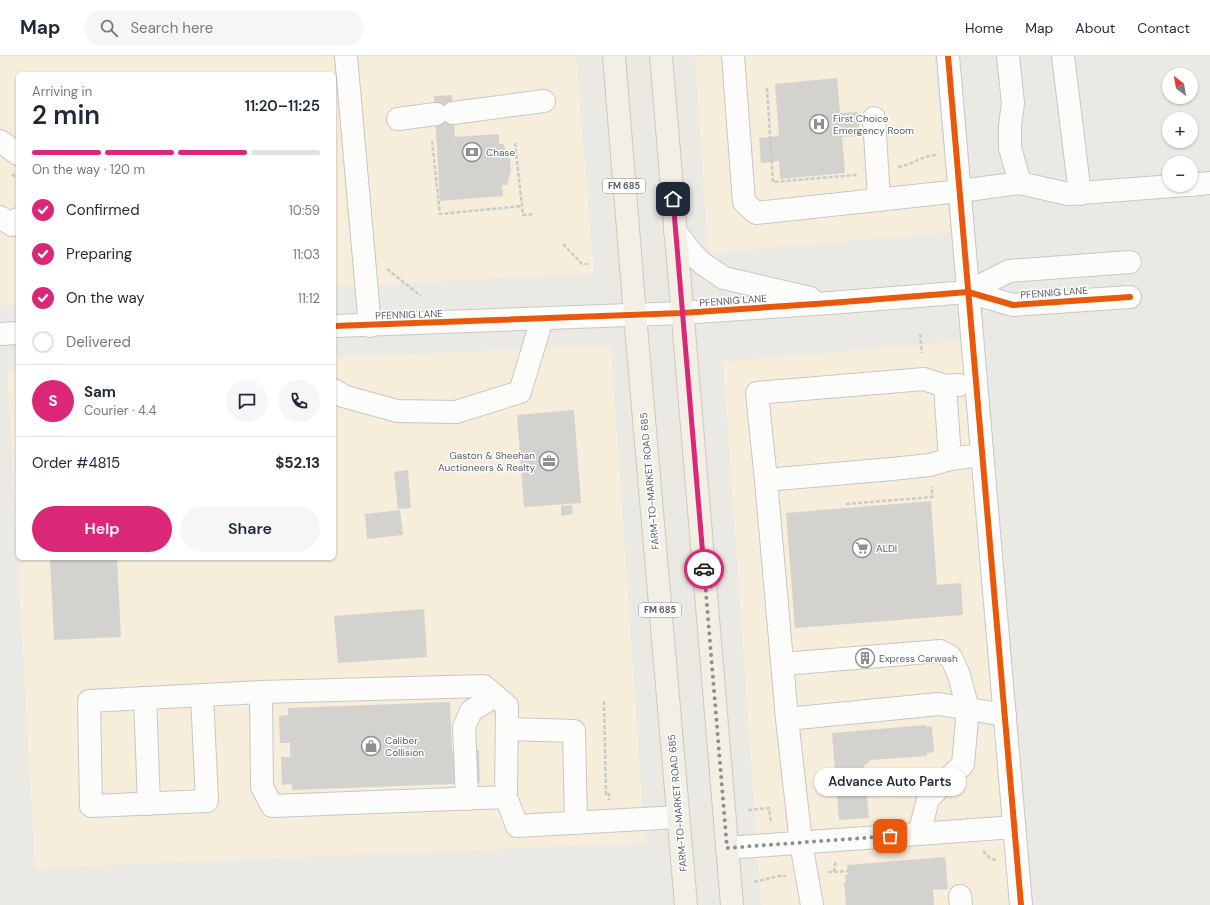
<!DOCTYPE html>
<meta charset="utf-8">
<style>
body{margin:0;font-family:"DM Sans",sans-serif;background:#f6f6f7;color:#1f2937;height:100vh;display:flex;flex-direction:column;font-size:15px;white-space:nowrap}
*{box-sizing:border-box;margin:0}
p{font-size:13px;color:#747a83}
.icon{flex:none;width:22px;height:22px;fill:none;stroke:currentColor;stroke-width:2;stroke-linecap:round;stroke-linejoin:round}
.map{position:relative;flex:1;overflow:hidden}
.panel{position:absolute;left:16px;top:16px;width:320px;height:488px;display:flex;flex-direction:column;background:#fff;border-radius:6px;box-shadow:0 1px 3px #0004}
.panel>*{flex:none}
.needle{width:26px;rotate:329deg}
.buttons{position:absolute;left:1162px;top:12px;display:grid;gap:8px}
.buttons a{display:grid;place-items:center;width:36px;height:36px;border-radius:50%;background:#fff;box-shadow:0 1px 3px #0004;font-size:20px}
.pin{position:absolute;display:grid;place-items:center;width:34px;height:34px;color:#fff;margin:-17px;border-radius:8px;box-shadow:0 2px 6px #0006}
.courier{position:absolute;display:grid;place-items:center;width:40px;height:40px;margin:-20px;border:3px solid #db2777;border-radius:50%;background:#fff;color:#222;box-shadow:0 1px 5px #0007}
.bubble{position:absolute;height:28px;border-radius:14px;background:#fff;box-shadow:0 1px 3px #0004;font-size:13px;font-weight:600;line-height:28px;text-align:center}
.head em{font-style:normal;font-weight:600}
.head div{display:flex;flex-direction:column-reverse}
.head{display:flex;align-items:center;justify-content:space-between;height:68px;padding:0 16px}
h1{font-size:26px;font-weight:600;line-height:30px}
.bar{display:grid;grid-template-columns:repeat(4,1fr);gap:6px 4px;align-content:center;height:48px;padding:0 16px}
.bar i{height:5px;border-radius:3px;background:#e0e1e3}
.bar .on{background:#db2777}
.bar p{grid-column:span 4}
.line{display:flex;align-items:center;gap:10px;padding:0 16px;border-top:1px solid #e0e1e3}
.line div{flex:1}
.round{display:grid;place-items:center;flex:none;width:42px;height:42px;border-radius:21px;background:#f6f6f7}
ol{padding:0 16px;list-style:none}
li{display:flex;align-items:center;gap:12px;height:44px}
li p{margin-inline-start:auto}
li .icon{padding:4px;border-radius:50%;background:#db2777;color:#fff;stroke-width:4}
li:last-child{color:#747a83}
li i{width:22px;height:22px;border:2px solid #e0e1e3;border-radius:50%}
.button{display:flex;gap:8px;margin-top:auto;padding:8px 16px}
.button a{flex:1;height:46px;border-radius:24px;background:#db2777;color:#fff;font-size:16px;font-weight:600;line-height:46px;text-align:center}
.button a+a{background:#f6f6f7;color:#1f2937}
header{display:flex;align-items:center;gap:24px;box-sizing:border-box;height:56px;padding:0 20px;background:#fff;border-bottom:1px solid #e0e1e3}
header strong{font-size:19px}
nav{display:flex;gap:22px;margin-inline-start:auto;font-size:14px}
.search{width:280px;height:36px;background:#f6f6f7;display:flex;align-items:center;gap:10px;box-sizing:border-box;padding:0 14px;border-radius:22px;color:#747a83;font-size:15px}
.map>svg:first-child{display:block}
.commercial{fill:#f6eedb}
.building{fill:#d4d2cf}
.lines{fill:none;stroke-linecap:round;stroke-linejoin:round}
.minor-casing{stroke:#c7c7c7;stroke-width:24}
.major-casing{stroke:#d4c7b0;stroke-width:24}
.path{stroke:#c7ccc9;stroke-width:2.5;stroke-dasharray:4 2;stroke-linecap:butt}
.minor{stroke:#fcfcfb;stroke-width:22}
.major{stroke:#f2efe7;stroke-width:22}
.cycleway-casing{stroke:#fff;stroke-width:8}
.cycleway{stroke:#e8590c;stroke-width:6}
.done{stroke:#8d8f90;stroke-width:4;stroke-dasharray:0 7.2}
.route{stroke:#db2777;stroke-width:5}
.labels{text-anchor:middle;stroke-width:3;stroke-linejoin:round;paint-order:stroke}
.shield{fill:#fff;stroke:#8c8e92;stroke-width:1}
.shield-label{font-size:9px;font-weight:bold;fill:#5a5e63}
.poi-label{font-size:10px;fill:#5a5e63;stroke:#fff;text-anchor:start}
.street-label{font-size:10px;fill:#5a5e63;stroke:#fff}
</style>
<header>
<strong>Map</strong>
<div class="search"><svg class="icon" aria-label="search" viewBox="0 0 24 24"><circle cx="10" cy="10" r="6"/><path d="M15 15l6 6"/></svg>Search here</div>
<nav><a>Home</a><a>Map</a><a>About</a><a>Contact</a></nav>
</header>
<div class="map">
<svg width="1210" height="849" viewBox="0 0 1210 849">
<rect width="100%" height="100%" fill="#ebe9e4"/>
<g class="commercial">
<polygon points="0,0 576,0 594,217 334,231 334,18 18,18 18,248 0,249"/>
<polygon points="695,0 934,0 950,176 708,197"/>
<polygon points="965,285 1012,849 761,849 723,306"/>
<polygon points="611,290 645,787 35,812 7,314 18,313 18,502 334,502 334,301"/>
</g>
<g class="building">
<polygon points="837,22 840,57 858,56 860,80 842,81 845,117 780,123 779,105 761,107 759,82 779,80 775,28"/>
<polygon points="452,39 455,81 499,78 499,88 503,88 510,104 511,115 507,129 502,129 503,140 440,145 434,40"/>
<polygon points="574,354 581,447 524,451 517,359"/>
<polygon points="408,414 411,452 398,453 394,416"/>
<polygon points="931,445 937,529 961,527 963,559 795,572 786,457"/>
<polygon points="572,449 573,458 561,460 561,450"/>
<polygon points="400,454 403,479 367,483 365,458"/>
<polygon points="50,502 117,502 121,581 54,584"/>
<polygon points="424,553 427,601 338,607 334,560"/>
<polygon points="450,646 452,695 479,694 480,727 292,734 292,728 282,729 281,701 290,701 290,687 280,687 279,660 288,659 288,652"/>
<polygon points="926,669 926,671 932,670 934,696 927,697 927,700 871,704 864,710 869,762 839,764 832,677"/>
<polygon points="945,801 948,833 933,834 934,849 846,849 844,826 846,826 845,819 848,818 847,809"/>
</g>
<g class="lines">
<defs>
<g id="minor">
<polyline points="346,0 370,270"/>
<polyline points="733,0 744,146 756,157 960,135 1020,127 1068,138 1186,129"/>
<polyline points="948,0 1021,849"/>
<polyline points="1008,0 1013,47 1010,70 1010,92 1020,127"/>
<polyline points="1063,0 1080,138"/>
<polyline points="453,57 544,45"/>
<polyline points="874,62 879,144"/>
<polyline points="398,63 436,58"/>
<polyline points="0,85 18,98"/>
<polyline points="1191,129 1210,127"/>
<polyline points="0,161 12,169 18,163"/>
<polyline points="675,175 692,197 703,208 724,222 810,242"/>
<polyline points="968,236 1009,215 1130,206"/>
<polyline points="334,270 682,257 830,247 968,236 1013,249 1130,241"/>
<polyline points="0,278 18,277"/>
<polyline points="334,334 343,340 397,355 456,356 520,336 542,263"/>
<polyline points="950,403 945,330 959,329"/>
<polyline points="766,424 757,337 924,323 945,330"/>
<polyline points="783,608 940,595 951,601 959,619 968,653 963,708 928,743 919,778"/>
<polyline points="202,639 207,745 91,750 89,645 261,636"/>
<polyline points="145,642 149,748"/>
<polyline points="787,663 766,424 892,413 930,409 950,403 982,399"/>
<polyline points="508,673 574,675 576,767"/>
<polyline points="506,741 507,650 484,630 261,636 262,731 272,750 506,741 517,770 678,761"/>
<polyline points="467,743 464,671 471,655 495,640"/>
<polyline points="727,792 1014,771"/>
<polyline points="960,840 961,849"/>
<polyline points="812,849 801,787 787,663 939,648 1005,659"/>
</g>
<g id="major">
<polyline points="614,0 635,259 686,849"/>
<polyline points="661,0 732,849"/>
</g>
</defs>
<use href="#minor" class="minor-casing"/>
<use href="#major" class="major-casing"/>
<g class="path">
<polyline points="767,32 773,126 857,119"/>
<polyline points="432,85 440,158 522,150"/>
<polyline points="515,87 523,159 534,158"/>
<path d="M 898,111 C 913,109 920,100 936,99"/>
<polyline points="12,118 18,124"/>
<polyline points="563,188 582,208 590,208"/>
<polyline points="387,213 421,240"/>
<polyline points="920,278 922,297"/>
<polyline points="846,448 932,441 932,430"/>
<polyline points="604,645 606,739 609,738 609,744"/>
<polyline points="748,754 769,752 771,767"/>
<polyline points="983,795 990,802 997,805"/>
<polyline points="828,816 834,816 835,808 837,805"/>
<polyline points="834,816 848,815"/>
<polyline points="754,826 779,820 786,820"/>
</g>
<use href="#minor" class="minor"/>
<use href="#major" class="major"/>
<defs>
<g id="cycleway">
<polyline points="948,0 1021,849"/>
<polyline points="334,270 682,257 830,247 968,236 1013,249 1130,241"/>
</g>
</defs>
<use href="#cycleway" class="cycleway-casing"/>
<use href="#cycleway" class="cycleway"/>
</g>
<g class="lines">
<polyline class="done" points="704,513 727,792 890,780"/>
<polyline class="route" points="673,143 704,513"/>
</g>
<defs>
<symbol id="hospital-ring" viewBox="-11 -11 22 22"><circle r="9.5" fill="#fff" stroke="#8d8f90" stroke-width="1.5"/><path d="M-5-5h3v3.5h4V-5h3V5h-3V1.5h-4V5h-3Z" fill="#8d8f90"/></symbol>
<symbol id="bank-ring" viewBox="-11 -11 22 22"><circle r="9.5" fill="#fff" stroke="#8d8f90" stroke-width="1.5"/><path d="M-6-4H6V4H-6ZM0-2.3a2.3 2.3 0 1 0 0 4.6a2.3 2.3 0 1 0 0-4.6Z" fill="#8d8f90"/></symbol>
<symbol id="office-ring" viewBox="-11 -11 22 22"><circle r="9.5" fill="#fff" stroke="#8d8f90" stroke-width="1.5"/><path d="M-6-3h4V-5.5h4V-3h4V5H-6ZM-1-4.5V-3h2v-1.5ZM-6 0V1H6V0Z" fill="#8d8f90"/></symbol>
<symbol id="supermarket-ring" viewBox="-11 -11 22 22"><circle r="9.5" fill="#fff" stroke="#8d8f90" stroke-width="1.5"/><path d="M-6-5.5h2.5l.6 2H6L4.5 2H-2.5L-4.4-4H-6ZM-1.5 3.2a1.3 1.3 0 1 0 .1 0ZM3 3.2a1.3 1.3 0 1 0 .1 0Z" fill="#8d8f90"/></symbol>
<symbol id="building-ring" viewBox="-11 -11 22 22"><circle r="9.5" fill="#fff" stroke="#8d8f90" stroke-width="1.5"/><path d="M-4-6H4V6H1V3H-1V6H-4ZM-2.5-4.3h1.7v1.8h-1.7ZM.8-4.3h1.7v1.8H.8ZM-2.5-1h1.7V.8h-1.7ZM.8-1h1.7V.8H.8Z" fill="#8d8f90"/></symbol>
<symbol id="shop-ring" viewBox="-11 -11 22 22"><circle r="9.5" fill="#fff" stroke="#8d8f90" stroke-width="1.5"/><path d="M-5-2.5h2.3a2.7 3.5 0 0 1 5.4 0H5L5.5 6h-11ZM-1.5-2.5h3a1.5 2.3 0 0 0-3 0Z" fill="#8d8f90"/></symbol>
</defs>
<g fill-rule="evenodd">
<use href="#hospital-ring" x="808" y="57" width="22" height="22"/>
<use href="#bank-ring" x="461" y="85" width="22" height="22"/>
<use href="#office-ring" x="538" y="394" width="22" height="22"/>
<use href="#supermarket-ring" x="851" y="481" width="22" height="22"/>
<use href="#building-ring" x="854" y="591" width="22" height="22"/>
<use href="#shop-ring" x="360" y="679" width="22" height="22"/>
</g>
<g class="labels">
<g class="shield">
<rect x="603" y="123" width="42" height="14" rx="3"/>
<rect x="639" y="547" width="42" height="14" rx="3"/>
</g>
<g class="shield-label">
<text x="624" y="133">FM 685</text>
<text x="660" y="557">FM 685</text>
</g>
<g class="poi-label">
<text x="833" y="66">First Choice<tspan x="833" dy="12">Emergency Room</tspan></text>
<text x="486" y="100">Chase</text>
<text x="535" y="403" text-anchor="end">Gaston &amp; Sheehan<tspan x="535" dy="12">Auctioneers &amp; Realty</tspan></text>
<text x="876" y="496">ALDI</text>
<text x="879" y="606">Express Carwash</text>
<text x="385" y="688">Caliber<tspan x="385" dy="12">Collision</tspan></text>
</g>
<g class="street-label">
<text transform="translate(1054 236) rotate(-4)" y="4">PFENNIG LANE</text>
<text transform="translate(733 244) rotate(-4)" y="4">PFENNIG LANE</text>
<text transform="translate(409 258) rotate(-2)" y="4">PFENNIG LANE</text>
<text transform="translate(649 425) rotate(-95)" y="4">FARM-TO-MARKET ROAD 685</text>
<text transform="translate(677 747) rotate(-95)" y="4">FARM-TO-MARKET ROAD 685</text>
</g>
</g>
</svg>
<div class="buttons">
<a><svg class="needle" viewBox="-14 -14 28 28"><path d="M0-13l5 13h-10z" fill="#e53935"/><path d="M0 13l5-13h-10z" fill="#747a83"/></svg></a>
<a>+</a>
<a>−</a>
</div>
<div class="pin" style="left:890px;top:780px;background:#ea580c"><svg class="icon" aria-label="bag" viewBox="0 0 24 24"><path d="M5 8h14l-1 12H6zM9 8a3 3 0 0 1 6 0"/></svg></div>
<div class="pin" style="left:673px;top:143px;background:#1f2937"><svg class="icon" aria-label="home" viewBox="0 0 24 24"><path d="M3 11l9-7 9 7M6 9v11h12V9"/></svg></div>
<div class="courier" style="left:704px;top:513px"><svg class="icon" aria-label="car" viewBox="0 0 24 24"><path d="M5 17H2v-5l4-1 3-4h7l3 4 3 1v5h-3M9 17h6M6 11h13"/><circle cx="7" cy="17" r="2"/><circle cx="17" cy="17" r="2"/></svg></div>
<div class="bubble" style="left:814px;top:712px;width:152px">Advance Auto Parts</div>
<section class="panel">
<div class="head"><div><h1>2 min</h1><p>Arriving in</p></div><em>11:20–11:25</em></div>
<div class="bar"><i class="on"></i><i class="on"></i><i class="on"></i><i></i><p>On the way · 120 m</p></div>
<ol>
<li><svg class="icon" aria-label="check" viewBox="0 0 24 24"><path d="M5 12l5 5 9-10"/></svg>Confirmed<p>10:59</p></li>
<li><svg class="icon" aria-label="check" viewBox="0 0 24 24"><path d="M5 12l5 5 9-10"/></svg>Preparing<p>11:03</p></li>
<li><svg class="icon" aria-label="check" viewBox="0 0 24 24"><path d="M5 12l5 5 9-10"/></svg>On the way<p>11:12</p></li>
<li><i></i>Delivered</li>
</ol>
<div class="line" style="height:72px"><b class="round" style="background:#db2777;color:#fff">S</b><div><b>Sam</b><p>Courier · 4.4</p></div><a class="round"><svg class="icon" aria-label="chat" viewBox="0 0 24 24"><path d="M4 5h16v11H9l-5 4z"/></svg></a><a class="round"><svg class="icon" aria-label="phone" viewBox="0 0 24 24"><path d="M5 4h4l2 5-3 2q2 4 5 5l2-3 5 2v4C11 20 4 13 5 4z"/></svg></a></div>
<div class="line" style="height:52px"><div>Order #4815</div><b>$52.13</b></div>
<div class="button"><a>Help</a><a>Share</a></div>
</section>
</div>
